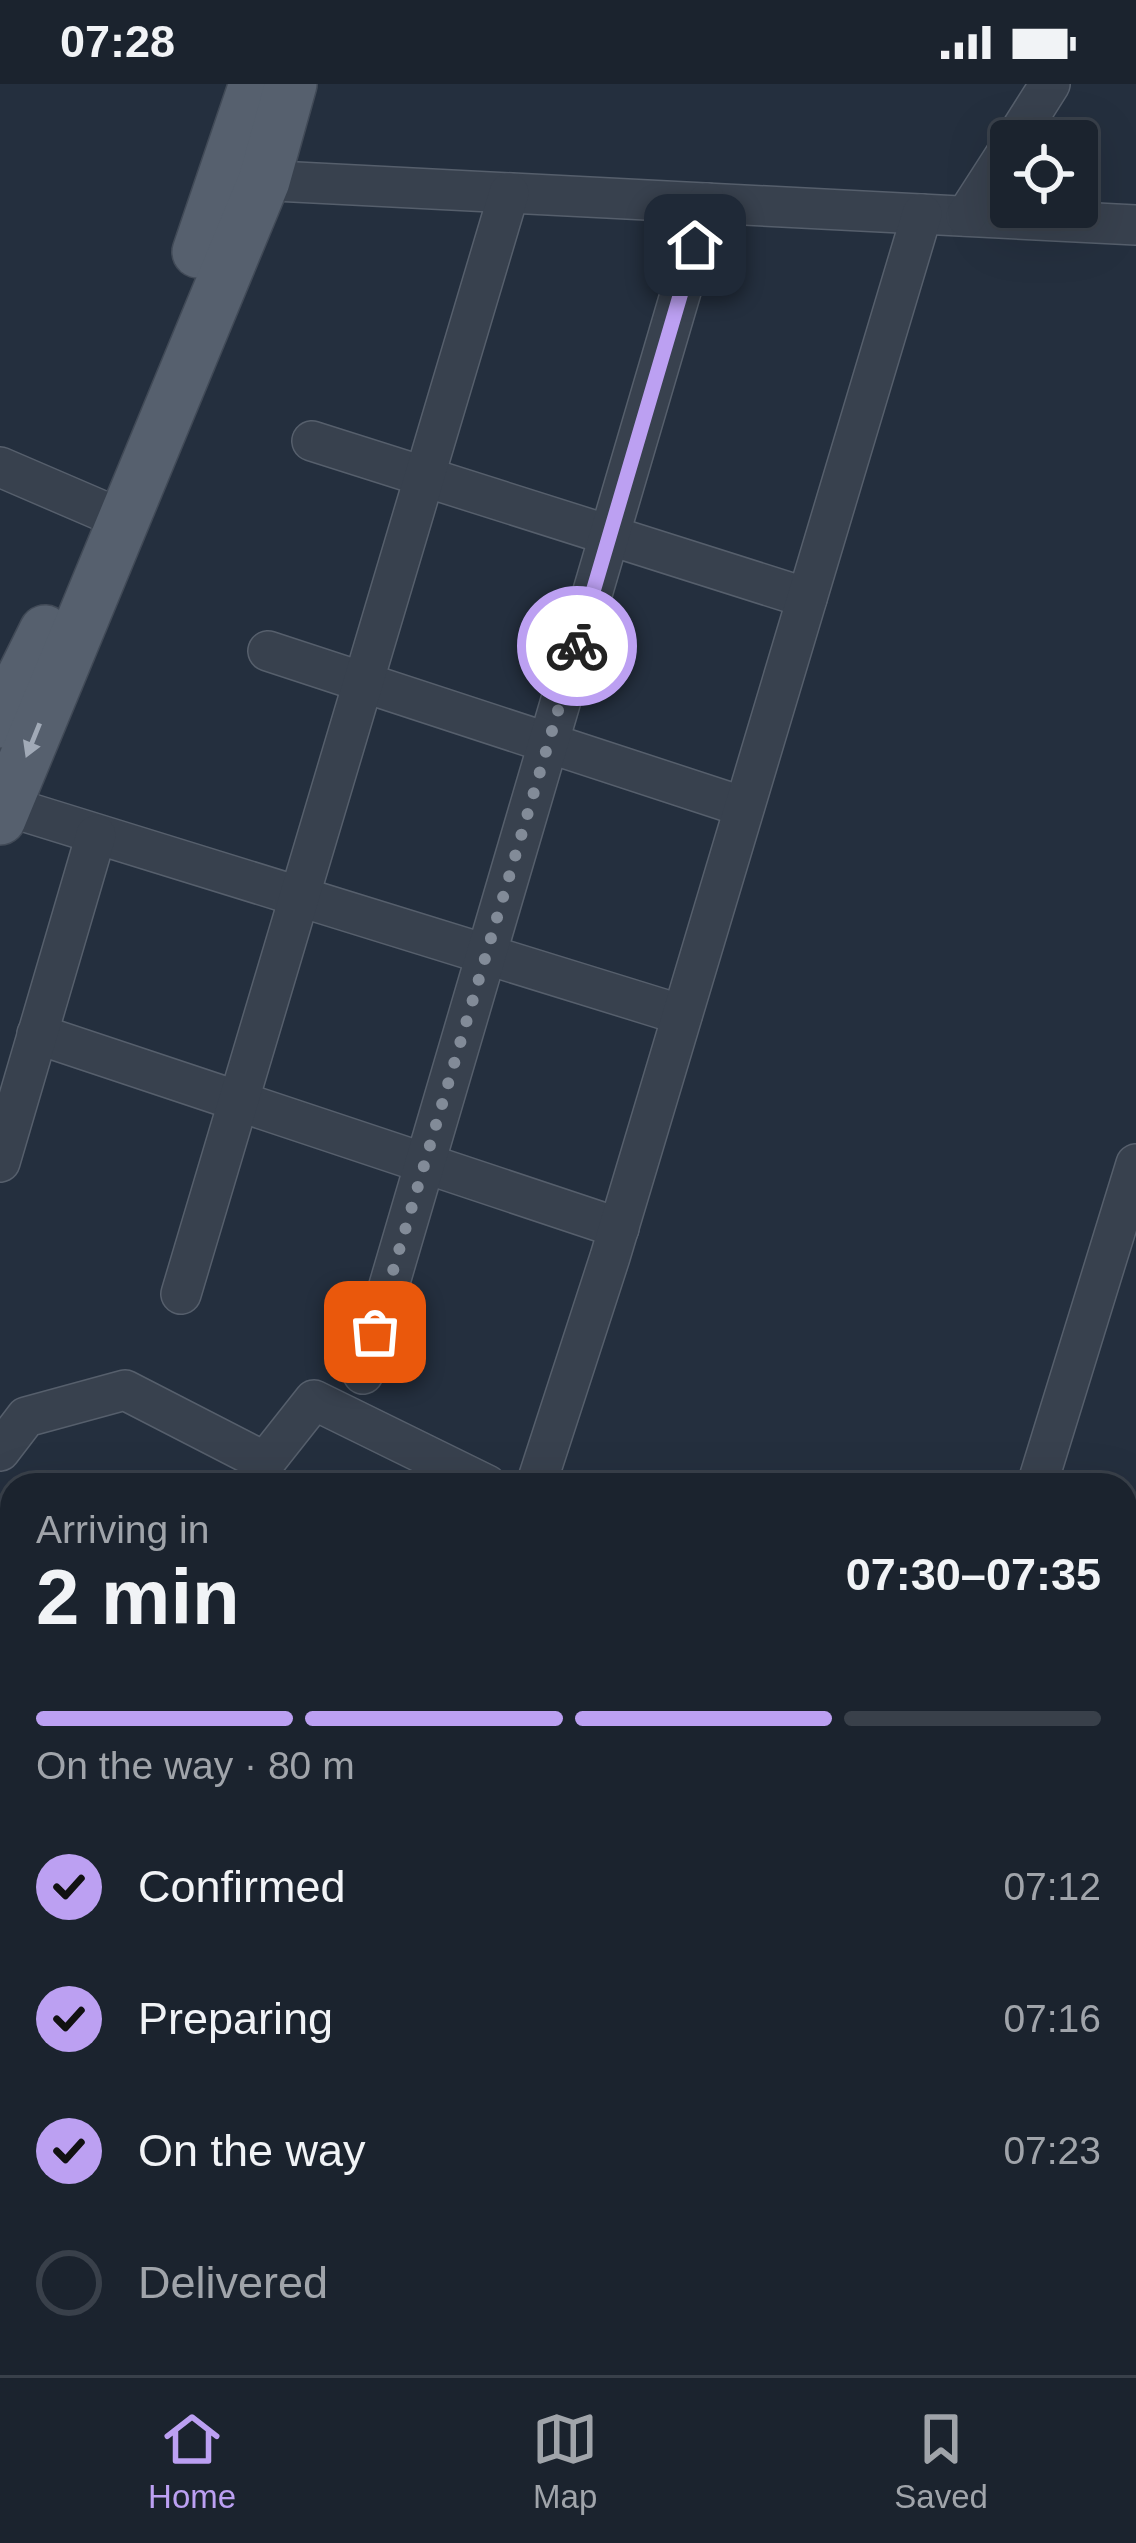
<!DOCTYPE html>
<meta charset="utf-8">
<style>
body{margin:0;font-family:Helvetica,sans-serif;background:#282f3a;color:#f1f3f6;height:100vh;display:flex;flex-direction:column;font-size:45px;white-space:nowrap}
*{box-sizing:border-box;margin:0}
p{font-size:39px;color:#a0a4aa}
.icon{flex:none;width:66px;height:66px;fill:none;stroke:currentColor;stroke-width:2;stroke-linecap:round;stroke-linejoin:round}
.map{position:relative;flex:1;overflow:hidden}
.sheet{position:absolute;left:0px;top:1389px;width:1137px;height:903px;display:flex;flex-direction:column;background:#1b232e;border-radius:36px 36px 0 0;box-shadow:0 12px 48px #0002,0 0 0 3px #39404a}
.sheet>*{flex:none}
.fabs{position:absolute;left:990px;top:36px;display:grid;gap:24px}
.fabs a{display:grid;place-items:center;width:108px;height:108px;border-radius:12px;background:#1b232e;box-shadow:0 12px 48px #0002,0 0 0 3px #39404a;font-size:60px}
.pin{position:absolute;display:grid;place-items:center;width:102px;height:102px;color:#fff;margin:-51px;border-radius:24px;box-shadow:0 6px 18px #0006}
.courier{position:absolute;display:grid;place-items:center;width:120px;height:120px;margin:-60px;border:9px solid #bca0f2;border-radius:50%;background:#fff;color:#222;box-shadow:0 3px 15px #0007}
.headline em{font-style:normal;font-weight:600}
.headline div{display:flex;flex-direction:column-reverse}
.headline{display:flex;align-items:center;justify-content:space-between;height:204px;padding:0 36px}
h1{font-size:78px;font-weight:600;line-height:90px}
.bar{display:grid;grid-template-columns:repeat(4,1fr);gap:18px 12px;align-content:center;height:144px;padding:0 36px}
.bar i{height:15px;border-radius:9px;background:#39404a}
.bar .on{background:#bca0f2}
.bar p{grid-column:span 4}
ol{padding:0 36px;list-style:none}
li{display:flex;align-items:center;gap:36px;height:132px}
li p{margin-inline-start:auto}
li .icon{padding:12px;border-radius:50%;background:#bca0f2;color:#111;stroke-width:4}
li:last-child{color:#a0a4aa}
li i{width:66px;height:66px;border:6px solid #39404a;border-radius:50%}
.status{display:flex;justify-content:space-between;align-items:center;height:84px;padding:0 60px;background:#1b232e;direction:ltr}
.status svg{height:33px;fill:currentColor}
.tabs{display:flex;justify-content:space-around;align-items:center;height:168px;border-top:3px solid #39404a;background:#1b232e;font-size:33px;color:#a0a4aa}
.tabs a{display:grid;justify-items:center;gap:6px}
.tabs .on{color:#bca0f2}
.map>svg:first-child{display:block}
.lines{fill:none;stroke-linecap:round;stroke-linejoin:round}
.minor-casing{stroke:#565f6c;stroke-width:42}
.major-casing{stroke:#414a57;stroke-width:54}
.minor{stroke:#38414e;stroke-width:39}
.major{stroke:#56606e;stroke-width:51}
.oneway{fill:#a1aab7}
.done{stroke:#828b98;stroke-width:12;stroke-dasharray:0 21.6}
.route{stroke:#bca0f2;stroke-width:15}
</style>
<div class="status"><b>07:28</b><svg viewBox="0 0 49 12"><path d="M0 12V9h3v3zM5 12V6h3v6zM10 12V3h3v9zM15 12V0h3v12zM26 1h20v11H26zM47 4h2v5h-2z"/></svg></div>
<div class="map">
<svg width="1136" height="2291" viewBox="0 0 1136 2291">
<rect width="100%" height="100%" fill="#242f3e"/>
<g class="lines">
<defs>
<g id="minor">
<polyline points="1014,57 1050,0"/>
<polyline points="237,95 1136,141"/>
<polyline points="966,132 1011,62"/>
<polyline points="312,357 807,514"/>
<polyline points="0,383 100,426"/>
<polyline points="268,567 744,723"/>
<polyline points="0,720 682,931"/>
<polyline points="37,950 619,1144"/>
<polyline points="0,1078 96,751"/>
<polyline points="181,1210 509,109"/>
<polyline points="363,1290 707,119"/>
<polyline points="0,1367 26,1333 125,1306 265,1378 314,1316 487,1401"/>
<polyline points="536,1401 610,1173 922,130"/>
<polyline points="1037,1401 1136,1080"/>
<polyline points="0,1753 12,1760"/>
<polyline points="1125,1786 1136,1813"/>
<polyline points="0,1969 12,1977"/>
<polyline points="0,2119 12,2126"/>
<polyline points="0,2217 12,2224"/>
<polyline points="102,2280 119,2291"/>
<polyline points="1000,2280 1012,2291"/>
<polyline points="221,2291 227,2280"/>
<polyline points="702,2291 710,2280"/>
<polyline points="906,2291 914,2280"/>
</g>
<g id="major">
<polyline points="198,168 255,0"/>
<polyline points="0,638 45,547"/>
<polyline points="0,735 264,97 291,0"/>
</g>
</defs>
<use href="#minor" class="minor-casing"/>
<use href="#major" class="major-casing"/>
<use href="#minor" class="minor"/>
<use href="#major" class="major"/>
</g>
<defs><path id="oneway-solid" d="M-6-.8H1V-3.2L6.5 0L1 3.2V.8H-6Z" transform="scale(3)"/></defs>
<use class="oneway" href="#oneway-solid" transform="translate(33 656) rotate(112)"/>
<g class="lines">
<polyline class="done" points="375,1248 577,562"/>
<polyline class="route" points="577,562 695,161"/>
</g>
</svg>
<div class="fabs">
<a><svg class="icon" aria-label="locate" viewBox="0 0 24 24"><circle cx="12" cy="12" r="6"/><path d="M12 2v4M12 18v4M2 12h4M18 12h4"/></svg></a>
</div>
<div class="pin" style="left:375px;top:1248px;background:#ea580c"><svg class="icon" aria-label="bag" viewBox="0 0 24 24"><path d="M5 8h14l-1 12H6zM9 8a3 3 0 0 1 6 0"/></svg></div>
<div class="pin" style="left:695px;top:161px;background:#1f2937"><svg class="icon" aria-label="home" viewBox="0 0 24 24"><path d="M3 11l9-7 9 7M6 9v11h12V9"/></svg></div>
<div class="courier" style="left:577px;top:562px"><svg class="icon" aria-label="bike" viewBox="0 0 24 24"><circle cx="6" cy="16" r="4"/><circle cx="18" cy="16" r="4"/><path d="M6 16l4-8h5l3 8M10 8l3 8H6M13 5h3"/></svg></div>
<section class="sheet">
<div class="headline"><div><h1>2 min</h1><p>Arriving in</p></div><em>07:30–07:35</em></div>
<div class="bar"><i class="on"></i><i class="on"></i><i class="on"></i><i></i><p>On the way · 80 m</p></div>
<ol>
<li><svg class="icon" aria-label="check" viewBox="0 0 24 24"><path d="M5 12l5 5 9-10"/></svg>Confirmed<p>07:12</p></li>
<li><svg class="icon" aria-label="check" viewBox="0 0 24 24"><path d="M5 12l5 5 9-10"/></svg>Preparing<p>07:16</p></li>
<li><svg class="icon" aria-label="check" viewBox="0 0 24 24"><path d="M5 12l5 5 9-10"/></svg>On the way<p>07:23</p></li>
<li><i></i>Delivered</li>
</ol>
</section>
</div>
<nav class="tabs">
<a class="on"><svg class="icon" aria-label="home" viewBox="0 0 24 24"><path d="M3 11l9-7 9 7M6 9v11h12V9"/></svg>Home</a>
<a><svg class="icon" aria-label="map" viewBox="0 0 24 24"><path d="M3 6l6-2 6 2 6-2v14l-6 2-6-2-6 2zM9 4v14M15 6v14"/></svg>Map</a>
<a><svg class="icon" aria-label="saved" viewBox="0 0 24 24"><path d="M7 4h10v16l-5-4-5 4z"/></svg>Saved</a>
</nav>
